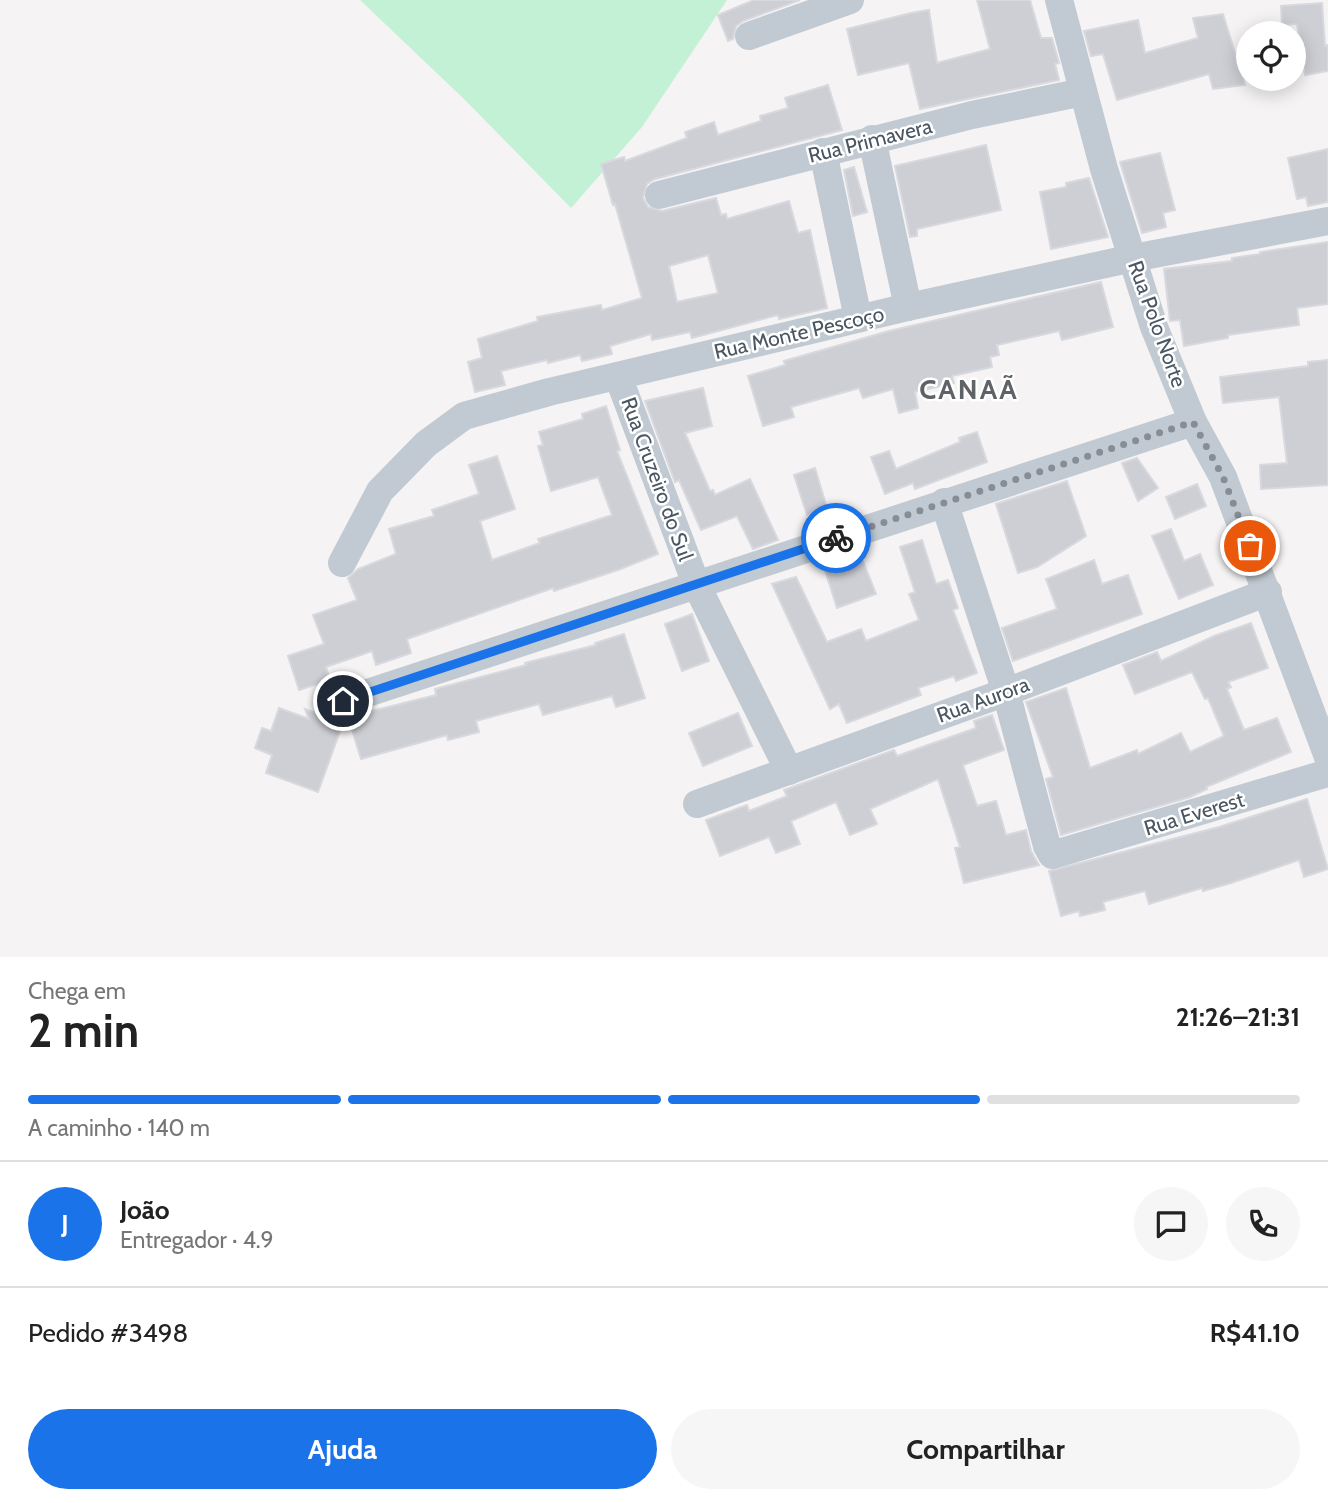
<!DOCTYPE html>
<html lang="pt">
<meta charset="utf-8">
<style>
body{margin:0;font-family:Cabin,sans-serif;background:#f6f6f6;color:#222;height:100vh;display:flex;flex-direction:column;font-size:26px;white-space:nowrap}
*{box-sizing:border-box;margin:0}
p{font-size:23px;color:#767676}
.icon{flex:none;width:38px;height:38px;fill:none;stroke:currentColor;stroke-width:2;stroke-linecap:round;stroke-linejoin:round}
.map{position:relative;height:957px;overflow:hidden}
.details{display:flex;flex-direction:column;background:#fff;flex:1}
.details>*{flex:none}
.buttons{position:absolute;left:1236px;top:21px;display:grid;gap:14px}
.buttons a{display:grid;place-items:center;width:70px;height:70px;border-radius:50%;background:#fff;box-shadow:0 4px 18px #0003;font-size:35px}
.pin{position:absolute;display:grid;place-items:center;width:60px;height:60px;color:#fff;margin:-30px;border:4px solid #fff;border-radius:50%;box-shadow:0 2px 7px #0007}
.courier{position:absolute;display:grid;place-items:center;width:70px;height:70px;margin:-35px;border:5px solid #1a73e8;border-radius:50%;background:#fff;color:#222;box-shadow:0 2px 9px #0007}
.headline em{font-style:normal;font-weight:800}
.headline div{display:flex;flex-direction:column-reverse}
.headline{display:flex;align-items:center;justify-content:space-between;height:119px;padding:0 28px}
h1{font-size:46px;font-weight:800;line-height:52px}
.bar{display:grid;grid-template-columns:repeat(4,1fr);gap:10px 7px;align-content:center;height:84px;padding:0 28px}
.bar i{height:9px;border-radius:5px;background:#e0e0e0}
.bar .current{background:#1a73e8}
.bar p{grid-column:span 4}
.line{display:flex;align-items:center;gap:18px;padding:0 28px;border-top:2px solid #e0e0e0}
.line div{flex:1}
.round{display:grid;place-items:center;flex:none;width:74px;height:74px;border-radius:37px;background:#f6f6f6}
.button{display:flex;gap:14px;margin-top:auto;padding:14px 28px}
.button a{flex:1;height:80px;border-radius:42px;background:#1a73e8;color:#fff;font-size:28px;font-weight:800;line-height:80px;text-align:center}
.button a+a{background:#f6f6f6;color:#222}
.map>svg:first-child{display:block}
.green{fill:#c3f1d5}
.building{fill:#cdcfd5;stroke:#d7d9de;stroke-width:2;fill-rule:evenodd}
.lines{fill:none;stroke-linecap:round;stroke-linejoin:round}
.street{stroke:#c1cad2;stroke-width:28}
.done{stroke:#868d94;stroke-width:7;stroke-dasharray:0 12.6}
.route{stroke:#1a73e8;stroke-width:9}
.labels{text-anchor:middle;stroke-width:5;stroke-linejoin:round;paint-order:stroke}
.street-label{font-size:21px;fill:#4a5661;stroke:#fff}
.district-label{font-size:28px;font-weight:bold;letter-spacing:2px;fill:#5f6368;stroke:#fff}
</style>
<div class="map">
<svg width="1328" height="957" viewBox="0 0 1328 957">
<rect width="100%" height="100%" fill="#f5f3f3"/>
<polygon class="green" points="360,0 727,0 642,127 571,208 464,99"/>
<g class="building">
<polygon points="754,0 800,0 743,21 736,26 733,39 728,41 718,15"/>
<polygon points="977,0 1030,0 1041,38 1052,38 1059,63 1055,64 1059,80 920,109 909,63 858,75 847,29 911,13 929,10 937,63 990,49"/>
<polygon points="1322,3 1325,46 1328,45 1328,71 1305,75 1297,24 1282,25 1281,6"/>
<polygon points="1223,14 1245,85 1213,89 1209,74 1117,100 1103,54 1091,56 1084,31 1138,20 1145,53 1198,38 1193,18"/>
<path d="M 828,85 L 842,130 L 655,179 L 647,184 L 643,198 L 648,207 L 662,211 L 716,198 L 721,215 L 726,214 L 727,219 L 789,201 L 798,233 L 810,230 L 827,308 L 779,319 L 778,315 L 692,338 L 690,332 L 652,340 L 651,334 L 610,346 L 612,354 L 582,361 L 580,355 L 548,363 L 547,360 L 501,371 L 505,385 L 475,392 L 468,362 L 482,358 L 478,339 L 538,321 L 537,317 L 601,305 L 602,310 L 642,298 L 615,204 L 613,205 L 601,164 L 624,157 L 625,161 L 687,138 L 685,132 L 714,122 L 718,135 L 761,121 L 760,116 L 788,108 L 785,98 ZM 708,255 L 718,293 L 677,302 L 669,266 Z"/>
<polygon points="986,145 1001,210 917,229 917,236 910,237 895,166"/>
<polygon points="1328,149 1328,202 1308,206 1306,197 1297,199 1288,158"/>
<polygon points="1160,153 1175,210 1163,213 1166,227 1142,233 1120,162"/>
<polygon points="854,167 867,212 853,216 844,170"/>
<polygon points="1089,178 1108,237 1051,249 1040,192 1066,187 1066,183"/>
<polygon points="1328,242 1328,304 1297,308 1299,325 1228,335 1228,338 1184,346 1180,320 1170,321 1164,269 1232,261 1232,258 1260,254 1260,252"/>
<polygon points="1101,282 1113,327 1062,340 1059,331 997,345 999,355 990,357 992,367 952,376 954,383 915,392 918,408 899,413 893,389 863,398 859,388 791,407 794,417 763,426 748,376 785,365 784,361 889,331"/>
<polygon points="1328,360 1328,485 1261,489 1260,465 1287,463 1279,397 1223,403 1220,377 1308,366 1308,362"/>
<polygon points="703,388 712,426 685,433 710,491 713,490 715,495 750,479 778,540 753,549 737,516 701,530 679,480 675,482 645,401"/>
<polygon points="606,406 620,450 617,451 658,554 618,570 554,591 553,588 407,639 411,653 376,665 372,651 326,667 330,680 299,690 288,656 324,644 313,615 357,600 348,578 358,569 396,554 389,529 434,516 432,510 479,494 469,465 497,456 515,509 480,521 492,560 540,543 538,539 612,515 598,477 551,491 538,446 543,445 539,432 583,419 582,414"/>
<polygon points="977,432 987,462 915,489 913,483 885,494 871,457 889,451 896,469 960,442 959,438"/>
<polygon points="1137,458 1158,488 1138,501 1122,463"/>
<polygon points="815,468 827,508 807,515 794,475"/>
<polygon points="1067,481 1086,536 1037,567 1018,573 996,504"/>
<polygon points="1197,484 1206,506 1175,519 1166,497"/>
<polygon points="1171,529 1184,561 1200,554 1213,585 1179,599 1152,536"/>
<polygon points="922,540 936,584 948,580 958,608 953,610 977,673 956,681 954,676 918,688 921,695 847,723 839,704 830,709 772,584 796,577 827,642 861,629 866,641 919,620 909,594 915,592 900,547"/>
<polygon points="859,551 876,594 837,608 824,567"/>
<polygon points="1094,560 1102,584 1128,575 1142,614 1013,661 1002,628 1057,609 1046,579"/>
<polygon points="692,614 709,661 682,671 665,624"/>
<polygon points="1251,623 1268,668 1228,682 1231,687 1227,689 1244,730 1277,718 1291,752 1206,787 1207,789 1190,797 1061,835 1046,779 1053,777 1026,702 1066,688 1090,768 1137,750 1138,754 1181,733 1190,752 1224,736 1208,698 1205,699 1192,672 1135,694 1123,665 1157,652 1161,661 1214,636"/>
<polygon points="624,634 645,698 616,707 612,696 543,715 539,704 476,721 479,732 448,740 447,735 361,759 348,717 436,695 435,689 526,665 525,663 596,645 595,643"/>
<polygon points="279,708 309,719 305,709 343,723 318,792 266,773 272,755 255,748 262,728 271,731"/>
<polygon points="738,713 752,746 703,766 689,733"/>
<polygon points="992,715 1004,750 963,765 977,806 996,801 1006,835 1026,830 1031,851 1039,865 964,883 955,848 960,847 938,779 870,809 877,824 850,835 836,802 791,821 800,844 776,853 769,837 720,856 706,820 747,805 749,811 787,796 784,790 894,750 897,756 976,728 974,721"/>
<polygon points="1307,799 1328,869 1304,877 1299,860 1231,883 1203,891 1202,888 1149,904 1145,891 1103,902 1105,910 1080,916 1079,911 1061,916 1049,871 1219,827"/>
</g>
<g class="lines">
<g class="street">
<polyline points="1059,0 1104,169 1154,327 1193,422 1223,477 1328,757"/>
<polyline points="749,36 850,0"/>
<polyline points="872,139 908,307"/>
<polyline points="823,152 858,318"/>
<polyline points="659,195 972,115 1083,92"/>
<polyline points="618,376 696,584 789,771"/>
<polyline points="944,502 1006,692 1047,846 1052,855 1328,773"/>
<polyline points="342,563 380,491 426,444 464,416 549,392 908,307 1133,258 1328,221"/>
<polyline points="343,701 1193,422"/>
<polyline points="697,804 1006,692 1268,592"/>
</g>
</g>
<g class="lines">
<polyline class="done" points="836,538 1193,422 1223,477 1250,546"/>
<polyline class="route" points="343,701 836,538"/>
</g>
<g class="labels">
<g class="street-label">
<text transform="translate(870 141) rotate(-14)" y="7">Rua Primavera</text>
<text transform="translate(1157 324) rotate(70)" y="7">Rua Polo Norte</text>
<text transform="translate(799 333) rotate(-13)" y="7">Rua Monte Pescoço</text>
<text transform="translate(657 479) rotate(70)" y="7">Rua Cruzeiro do Sul</text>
<text transform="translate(983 700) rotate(-20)" y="7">Rua Aurora</text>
<text transform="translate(1194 814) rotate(-17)" y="7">Rua Everest</text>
</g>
<g class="district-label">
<text x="969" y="399">CANAÃ</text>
</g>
</g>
</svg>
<div class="buttons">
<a><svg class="icon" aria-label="locate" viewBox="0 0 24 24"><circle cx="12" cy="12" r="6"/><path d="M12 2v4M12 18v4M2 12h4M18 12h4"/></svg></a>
</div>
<div class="pin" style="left:1250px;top:546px;background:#ea580c"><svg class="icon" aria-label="bag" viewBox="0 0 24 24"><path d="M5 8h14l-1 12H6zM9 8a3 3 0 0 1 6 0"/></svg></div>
<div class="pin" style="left:343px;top:701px;background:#1f2937"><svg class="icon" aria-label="home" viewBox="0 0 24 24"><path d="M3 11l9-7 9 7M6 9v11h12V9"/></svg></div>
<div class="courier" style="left:836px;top:538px"><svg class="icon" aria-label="bike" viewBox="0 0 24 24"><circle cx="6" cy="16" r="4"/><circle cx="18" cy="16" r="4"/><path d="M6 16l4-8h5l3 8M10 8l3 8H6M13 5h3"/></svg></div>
</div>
<section class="details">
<div class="headline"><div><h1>2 min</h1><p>Chega em</p></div><em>21:26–21:31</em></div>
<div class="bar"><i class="current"></i><i class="current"></i><i class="current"></i><i></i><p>A caminho · 140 m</p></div>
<div class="line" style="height:126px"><b class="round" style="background:#1a73e8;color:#fff">J</b><div><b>João</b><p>Entregador · 4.9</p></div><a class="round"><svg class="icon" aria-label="chat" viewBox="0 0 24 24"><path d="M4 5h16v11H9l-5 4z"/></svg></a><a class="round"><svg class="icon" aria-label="phone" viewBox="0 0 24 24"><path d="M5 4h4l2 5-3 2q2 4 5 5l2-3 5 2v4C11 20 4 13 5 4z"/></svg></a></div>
<div class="line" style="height:91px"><div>Pedido #3498</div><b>R$41.10</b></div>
<div class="button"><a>Ajuda</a><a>Compartilhar</a></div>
</section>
